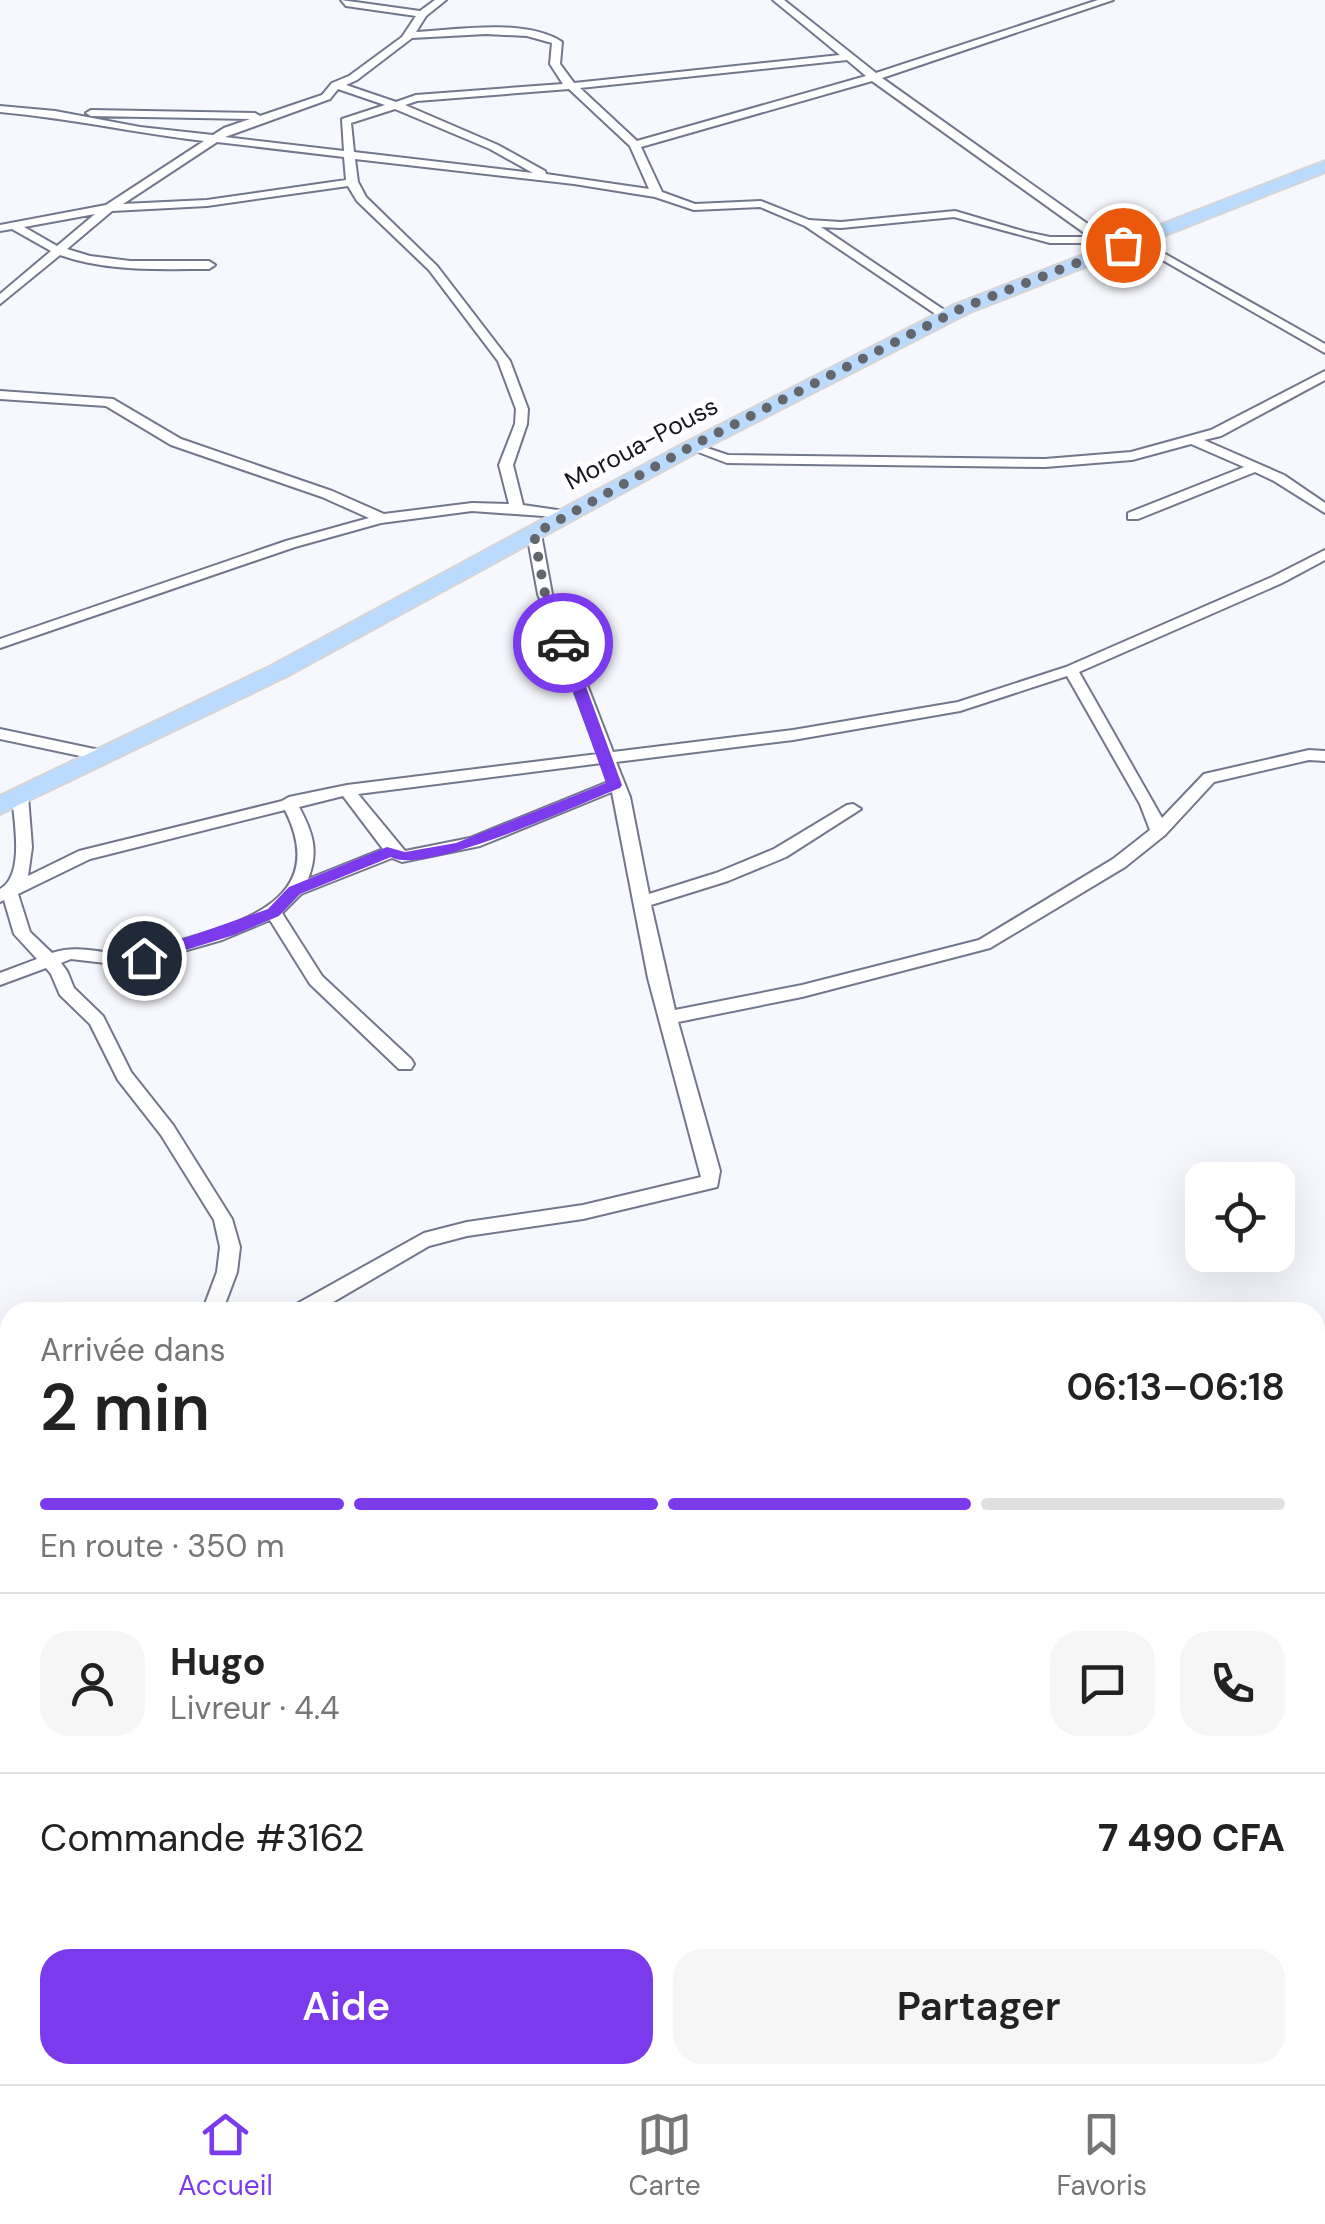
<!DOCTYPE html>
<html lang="fr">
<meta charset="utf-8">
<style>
body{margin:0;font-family:"DM Sans",sans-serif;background:#f6f6f6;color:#222;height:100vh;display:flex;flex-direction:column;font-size:38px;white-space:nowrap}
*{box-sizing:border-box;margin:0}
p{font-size:32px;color:#767676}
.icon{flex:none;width:55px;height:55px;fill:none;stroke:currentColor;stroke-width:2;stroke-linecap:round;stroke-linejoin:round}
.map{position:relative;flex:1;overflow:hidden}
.sheet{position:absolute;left:0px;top:1302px;width:1325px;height:782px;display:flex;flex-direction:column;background:#fff;border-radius:30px 30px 0 0;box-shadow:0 10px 40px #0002}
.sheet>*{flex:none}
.buttons{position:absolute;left:1185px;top:1162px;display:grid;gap:20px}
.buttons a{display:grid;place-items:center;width:110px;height:110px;border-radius:20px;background:#fff;box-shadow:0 10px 40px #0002;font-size:50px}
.pin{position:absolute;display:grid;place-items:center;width:85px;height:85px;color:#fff;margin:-42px;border:5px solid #fff;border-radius:50%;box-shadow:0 2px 10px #0007}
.courier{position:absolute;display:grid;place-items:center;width:100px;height:100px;margin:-50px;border:8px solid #7c3aed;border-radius:50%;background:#fff;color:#222;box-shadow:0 2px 12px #0007}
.overview em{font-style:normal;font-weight:600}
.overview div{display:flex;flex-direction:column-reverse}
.overview{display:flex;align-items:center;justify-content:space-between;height:170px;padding:0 40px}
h1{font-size:65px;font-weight:600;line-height:75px}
.bar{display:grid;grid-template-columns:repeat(4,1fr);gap:15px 10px;align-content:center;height:120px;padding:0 40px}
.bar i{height:12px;border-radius:8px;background:#e0e0e0}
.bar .selected{background:#7c3aed}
.bar p{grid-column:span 4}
.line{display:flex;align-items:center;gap:25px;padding:0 40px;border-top:2px solid #e0e0e0}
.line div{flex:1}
.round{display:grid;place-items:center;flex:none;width:105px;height:105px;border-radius:30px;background:#f6f6f6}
.primary-button{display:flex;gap:20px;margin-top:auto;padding:20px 40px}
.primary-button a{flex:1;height:115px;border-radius:30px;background:#7c3aed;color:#fff;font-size:40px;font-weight:600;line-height:115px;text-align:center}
.primary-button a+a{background:#f6f6f6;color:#222}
.tabs{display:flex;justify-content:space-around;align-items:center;height:140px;border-top:2px solid #e0e0e0;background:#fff;font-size:28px;color:#767676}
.tabs a{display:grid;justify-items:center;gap:5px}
.tabs .selected{color:#7c3aed}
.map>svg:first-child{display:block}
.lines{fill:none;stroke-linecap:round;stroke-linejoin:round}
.stream{stroke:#9fdaf6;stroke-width:6}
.street-casing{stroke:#72778c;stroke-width:4}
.primary-casing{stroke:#d5d5d7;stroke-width:4}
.street{fill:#fff;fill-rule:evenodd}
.primary{fill:#bbdbfe;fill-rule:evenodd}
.route{fill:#7c3aed}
.done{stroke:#64666d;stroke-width:10;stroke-dasharray:0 18}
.labels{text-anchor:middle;stroke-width:10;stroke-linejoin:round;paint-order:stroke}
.far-street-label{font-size:25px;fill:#15171f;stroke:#fff}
</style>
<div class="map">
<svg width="1325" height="2084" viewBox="0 0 1325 2084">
<rect width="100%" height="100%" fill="#f7f8fd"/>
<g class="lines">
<g class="stream">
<polyline points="1315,1375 1325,1372"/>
<polyline points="21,2084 32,2078 40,2084"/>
<polyline points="148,2084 159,2075"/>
</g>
<defs>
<g id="street">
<path d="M 341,0 L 420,11 L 435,0 L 446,0 L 426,16 L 416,32 C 458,30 525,18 562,42 L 560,64 L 574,83 L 840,55 L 773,0 L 784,0 L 876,73 L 1098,0 L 1113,0 L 882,78 L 1106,237 L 1129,245 L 1123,248 L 1102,243 L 1050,243 L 954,217 L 841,228 L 821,227 L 950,314 L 950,320 L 946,321 L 805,226 L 760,207 L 694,210 L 655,197 L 574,184 L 355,159 L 358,182 L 366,197 L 437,266 L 510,361 L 528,409 L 527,424 L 513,465 L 523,505 L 571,512 L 571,518 L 472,511 L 381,523 L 295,547 L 0,648 L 0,639 L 286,541 L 369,518 L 322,497 L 171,445 L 106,406 L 0,399 L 0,391 L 113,399 L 181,439 L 332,491 L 384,514 L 472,503 L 509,504 L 499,465 L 515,424 L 516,409 L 498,361 L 429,270 L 357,201 L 348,186 L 207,206 L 112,211 L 67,249 L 90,256 L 130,261 L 209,261 L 215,265 L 209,269 C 160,269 108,272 60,255 L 0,304 L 0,294 L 51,251 L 12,229 L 0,231 L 0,225 L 106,205 L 204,141 C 136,133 69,118 0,112 L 0,106 L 55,111 L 140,127 L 213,135 L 224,128 L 250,119 L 91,116 L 86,113 L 91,110 L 255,113 L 260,116 L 322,95 L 332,83 L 349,76 L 402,37 L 416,16 L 346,6 ZM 486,34 L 527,36 L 552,43 L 550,64 L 563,84 L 416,95 L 396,102 L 346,85 L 357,80 L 412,38 ZM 847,60 L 866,76 L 637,141 L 580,88 ZM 872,81 L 1090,237 L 1050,237 L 1026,232 L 955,211 L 841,222 L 809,220 L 761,201 L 695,204 L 662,192 L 641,147 ZM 338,89 L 385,105 L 342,119 L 344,151 L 225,137 L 330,99 ZM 569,89 L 630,146 L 649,189 L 546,174 L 545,171 L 498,145 L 405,105 L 417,101 ZM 395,109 L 490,149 L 533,173 L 354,152 L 351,123 ZM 217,142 L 344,157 L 346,180 L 207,200 L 123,204 ZM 95,214 L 57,246 L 24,227 Z"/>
<polygon points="1135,237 1325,344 1325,353 1131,242 1131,238"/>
<polygon points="1325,371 1325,380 1221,436 1204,440 1284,475 1325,503 1325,513 1274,481 1255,472 1138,519 1128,519 1128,513 1244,467 1191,444 1132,460 1045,467 727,463 685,447 692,443 728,455 1045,459 1131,452 1211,430"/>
<path d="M 534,530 L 541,534 L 552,594 L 613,752 L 793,730 L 958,702 L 1066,667 L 1272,577 L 1325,550 L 1325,560 L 1282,583 L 1079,672 L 1162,818 L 1204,774 L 1309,750 L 1325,751 L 1325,761 L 1309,760 L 1214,782 L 1165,835 L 1125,867 L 990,948 L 802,997 L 678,1022 L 720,1171 L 717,1187 L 583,1219 L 467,1236 L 429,1246 L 316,1312 L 290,1312 L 293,1306 L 424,1233 L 467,1222 L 583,1205 L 701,1177 L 648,978 L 612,792 L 480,846 L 402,862 L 392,858 L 301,894 L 282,913 L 322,976 L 411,1059 L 414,1064 L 411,1069 L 399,1069 L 310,984 L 270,920 L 222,940 L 131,966 L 71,959 L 61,963 L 67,971 L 74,988 L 103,1016 L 131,1072 L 173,1125 L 232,1219 L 240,1247 L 237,1272 L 222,1312 L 202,1312 L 217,1272 L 220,1247 L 214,1220 L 161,1135 L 118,1080 L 90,1024 L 60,995 L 51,974 L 46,968 L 0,985 L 0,973 L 37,959 L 14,934 L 4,900 L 0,902 L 0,889 C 25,876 14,820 12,796 L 20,791 L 28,796 L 32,847 L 28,876 L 79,851 L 282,801 L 289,797 L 347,785 L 598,754 L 538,594 L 527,534 ZM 1067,676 L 1140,804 L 1150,830 L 1113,859 L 979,940 L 802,985 L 675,1010 L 651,905 L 728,881 L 786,857 L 861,809 L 853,804 L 847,805 L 774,849 L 716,873 L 649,894 L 630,797 L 616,762 L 793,740 L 960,711 ZM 602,763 L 608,782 L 470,838 L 405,851 L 358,794 ZM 343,796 L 383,849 L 308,879 C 319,851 313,833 299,807 ZM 285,810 C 327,893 255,919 189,938 C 170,943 147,954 128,954 C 101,954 78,944 52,953 L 30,932 L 18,894 L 90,859 Z"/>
<polygon points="0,729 104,751 112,756 104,761 0,739"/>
</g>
<polygon id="primary" points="1325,161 1325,172 968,313 699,451 287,676 0,814 0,796 271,666 685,443 954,305"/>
</defs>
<use href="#street" class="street-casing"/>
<use href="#primary" class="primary-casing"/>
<use href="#street" class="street"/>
<use href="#primary" class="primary"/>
</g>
<path class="route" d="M 563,639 L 570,643 L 622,785 L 620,788 C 579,804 425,876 391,857 L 300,894 L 279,916 L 234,935 L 144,963 L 139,962 L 139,954 L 268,909 L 289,887 L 387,847 L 405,852 L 456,843 L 606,783 L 556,643 Z"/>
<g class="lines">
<polyline class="done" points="563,643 545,594 534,534 692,446 962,308 1123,245"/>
</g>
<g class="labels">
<g class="far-street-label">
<text transform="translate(641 443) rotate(-28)" y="9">Moroua-Pouss</text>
</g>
</g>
</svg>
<div class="buttons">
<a><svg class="icon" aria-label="locate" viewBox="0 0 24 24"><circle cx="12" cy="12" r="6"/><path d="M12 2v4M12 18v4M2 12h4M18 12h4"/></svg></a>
</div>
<div class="pin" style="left:1123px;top:245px;background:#ea580c"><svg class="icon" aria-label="bag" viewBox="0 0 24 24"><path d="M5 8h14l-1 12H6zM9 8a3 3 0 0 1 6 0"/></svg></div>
<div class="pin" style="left:144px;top:958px;background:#1f2937"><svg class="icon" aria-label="home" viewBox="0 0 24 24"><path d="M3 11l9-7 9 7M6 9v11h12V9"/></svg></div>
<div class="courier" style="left:563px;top:643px"><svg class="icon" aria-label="car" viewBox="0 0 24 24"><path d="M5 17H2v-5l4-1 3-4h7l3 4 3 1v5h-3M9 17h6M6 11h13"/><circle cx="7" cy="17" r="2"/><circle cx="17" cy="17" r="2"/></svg></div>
<section class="sheet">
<div class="overview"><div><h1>2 min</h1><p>Arrivée dans</p></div><em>06:13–06:18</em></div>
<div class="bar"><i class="selected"></i><i class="selected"></i><i class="selected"></i><i></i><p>En route · 350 m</p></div>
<div class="line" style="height:180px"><a class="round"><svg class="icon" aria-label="person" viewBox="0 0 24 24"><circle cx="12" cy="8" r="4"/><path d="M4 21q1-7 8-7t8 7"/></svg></a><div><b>Hugo</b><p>Livreur · 4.4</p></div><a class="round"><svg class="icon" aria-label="chat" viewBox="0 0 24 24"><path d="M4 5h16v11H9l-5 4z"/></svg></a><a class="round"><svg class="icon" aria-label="phone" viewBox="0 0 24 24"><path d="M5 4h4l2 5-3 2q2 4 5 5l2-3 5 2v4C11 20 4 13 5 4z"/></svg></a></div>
<div class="line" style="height:130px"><div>Commande #3162</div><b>7 490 CFA</b></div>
<div class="primary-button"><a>Aide</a><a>Partager</a></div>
</section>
</div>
<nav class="tabs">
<a class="selected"><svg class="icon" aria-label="home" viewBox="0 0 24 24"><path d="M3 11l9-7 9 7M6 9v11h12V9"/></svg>Accueil</a>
<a><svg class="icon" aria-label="map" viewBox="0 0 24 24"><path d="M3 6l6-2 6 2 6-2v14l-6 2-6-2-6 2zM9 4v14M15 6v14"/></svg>Carte</a>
<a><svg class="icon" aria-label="saved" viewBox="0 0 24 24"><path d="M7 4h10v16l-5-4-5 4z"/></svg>Favoris</a>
</nav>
